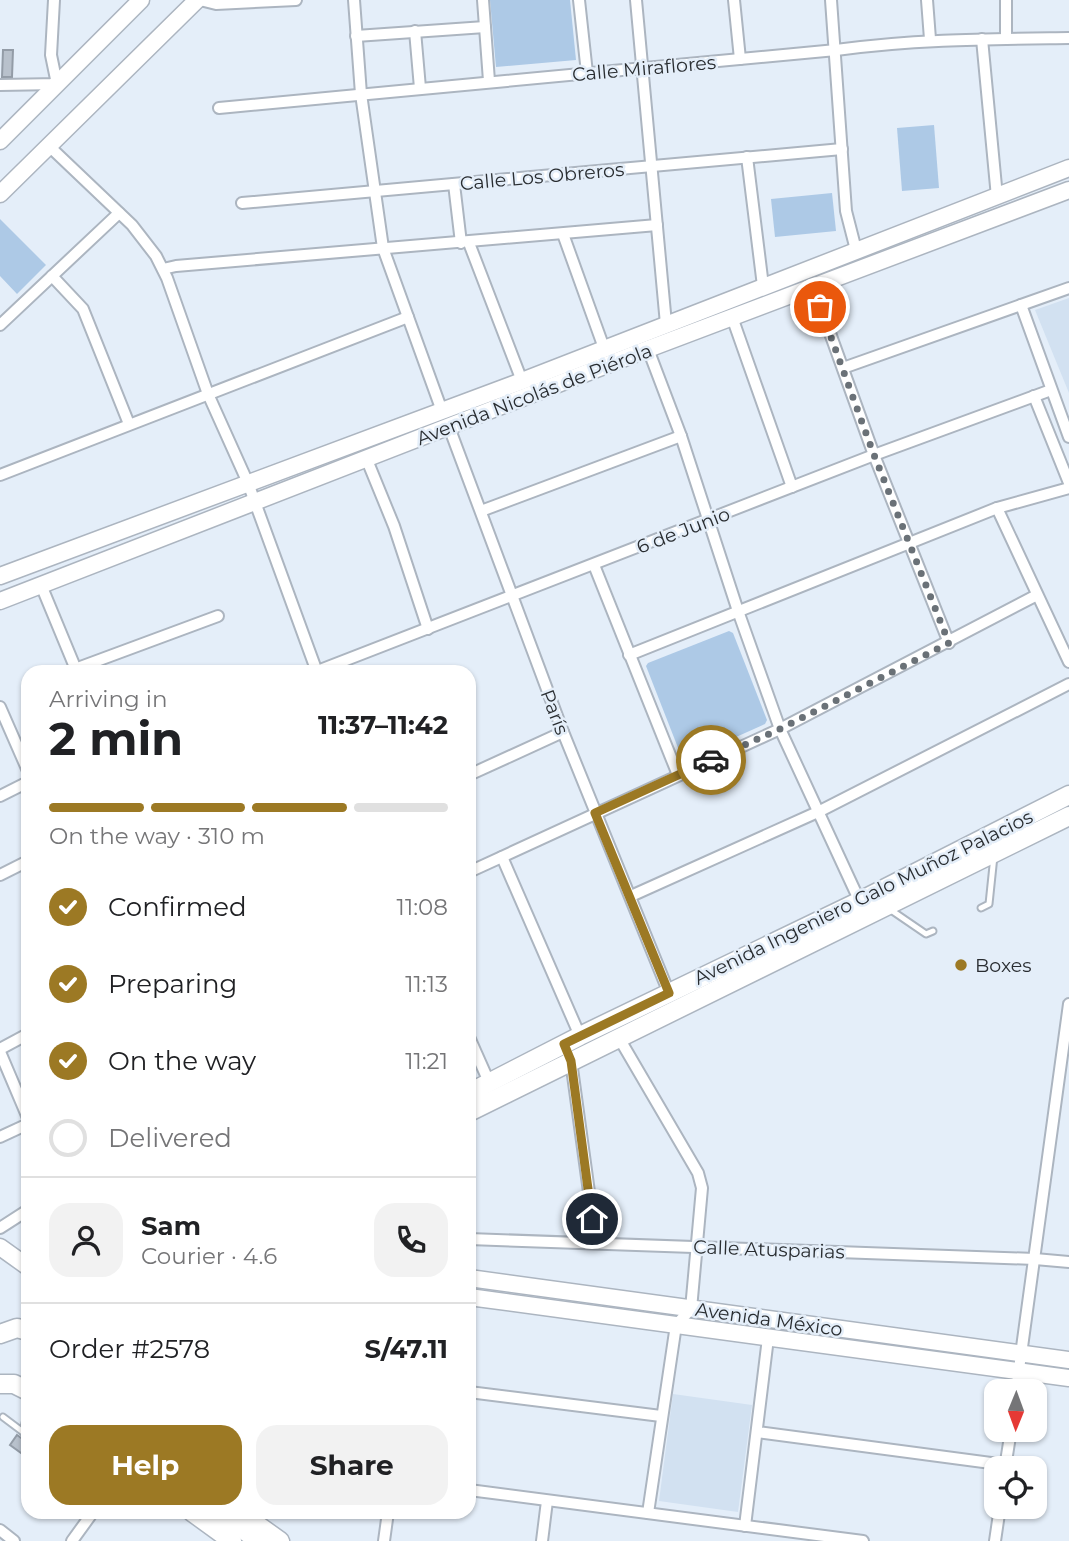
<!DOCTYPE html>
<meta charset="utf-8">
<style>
body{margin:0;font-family:Montserrat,sans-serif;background:#f2f2f2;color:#202124;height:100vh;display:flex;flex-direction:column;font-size:26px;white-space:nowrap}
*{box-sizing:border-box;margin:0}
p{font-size:23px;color:#757577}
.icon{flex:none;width:38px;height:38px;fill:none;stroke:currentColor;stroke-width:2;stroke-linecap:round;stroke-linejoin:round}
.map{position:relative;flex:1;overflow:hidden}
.details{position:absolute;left:21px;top:665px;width:455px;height:854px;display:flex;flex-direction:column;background:#fff;border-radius:21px;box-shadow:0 2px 5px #0004}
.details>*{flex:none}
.needle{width:46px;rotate:181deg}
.controls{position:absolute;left:984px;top:1379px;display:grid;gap:14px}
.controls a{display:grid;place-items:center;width:63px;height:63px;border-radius:14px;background:#fff;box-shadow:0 2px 5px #0004;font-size:35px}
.pin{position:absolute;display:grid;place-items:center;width:60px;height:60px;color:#fff;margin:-30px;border:4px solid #fff;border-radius:50%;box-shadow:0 2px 7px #0007}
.courier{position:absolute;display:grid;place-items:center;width:70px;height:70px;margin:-35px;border:5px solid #9c7924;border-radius:50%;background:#fff;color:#222;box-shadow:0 2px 9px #0007}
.summary em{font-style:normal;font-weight:700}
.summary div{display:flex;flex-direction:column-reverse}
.summary{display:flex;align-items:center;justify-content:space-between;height:119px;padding:0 28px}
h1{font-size:46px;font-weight:700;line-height:52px}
.bar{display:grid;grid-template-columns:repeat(4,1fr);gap:10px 7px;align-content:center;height:84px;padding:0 28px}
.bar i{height:9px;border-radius:5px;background:#e0e0e0}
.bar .current{background:#9c7924}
.bar p{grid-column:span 4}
.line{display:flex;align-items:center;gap:18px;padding:0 28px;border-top:2px solid #e0e0e0}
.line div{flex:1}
.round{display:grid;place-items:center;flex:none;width:74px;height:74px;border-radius:21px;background:#f2f2f2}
ol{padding:0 28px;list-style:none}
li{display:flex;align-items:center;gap:21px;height:77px}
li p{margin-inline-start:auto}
li .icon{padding:7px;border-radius:50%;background:#9c7924;color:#fff;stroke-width:4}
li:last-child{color:#757577}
li i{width:38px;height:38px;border:4px solid #e0e0e0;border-radius:50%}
.button{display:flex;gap:14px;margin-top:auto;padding:14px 28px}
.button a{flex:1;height:80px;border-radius:21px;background:#9c7924;color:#fff;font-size:28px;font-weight:700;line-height:80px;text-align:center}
.button a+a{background:#f2f2f2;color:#202124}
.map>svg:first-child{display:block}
.built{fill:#d2e1f1}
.green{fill:#adc9e6}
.building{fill:#b8c1cc;stroke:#939ca7;stroke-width:2}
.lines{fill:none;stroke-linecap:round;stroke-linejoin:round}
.lane-casing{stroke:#acb5c0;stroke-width:9}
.street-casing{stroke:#acb5c0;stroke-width:14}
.secondary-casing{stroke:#acb5c0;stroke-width:19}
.primary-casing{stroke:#acb5c0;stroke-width:21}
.lane{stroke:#fff;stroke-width:5}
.street{stroke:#fff;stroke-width:10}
.secondary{stroke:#fff;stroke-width:16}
.primary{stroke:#fff;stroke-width:18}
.done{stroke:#6a7177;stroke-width:7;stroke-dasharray:0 12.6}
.route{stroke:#9c7924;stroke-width:9}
.poi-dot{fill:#9c7924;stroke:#e4eef9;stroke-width:2.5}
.labels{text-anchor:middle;stroke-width:5;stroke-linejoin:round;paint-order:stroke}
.street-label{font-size:19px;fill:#292d31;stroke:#e4eef9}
.poi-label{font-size:19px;fill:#292d31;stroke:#e4eef9;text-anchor:start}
</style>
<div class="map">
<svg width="1069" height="1541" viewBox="0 0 1069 1541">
<rect width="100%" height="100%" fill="#e4eef9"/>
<g class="built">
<polygon points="1069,298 1069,393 1035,310"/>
<polygon points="673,1394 752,1405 738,1512 659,1501"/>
</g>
<g class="green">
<polygon points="490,0 570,0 576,60 496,67"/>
<polygon points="934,125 939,188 902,191 897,128"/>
<polygon points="832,193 836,231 775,237 771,199"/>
<polygon points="0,219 46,265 17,294 0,276"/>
<polygon points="729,631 733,633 767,720 765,724 687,759 682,758 646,666 648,663"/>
</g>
<g class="building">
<polygon points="3,50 13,50 12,77 2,77"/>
<polygon points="17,1435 28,1443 28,1458 10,1445"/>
</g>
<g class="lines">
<defs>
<g id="lane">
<polyline points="888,908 926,934 933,931"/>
<polyline points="981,908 989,904 994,856"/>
<polyline points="28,1410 23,1432 28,1436"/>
<polyline points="3,1417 23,1432"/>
</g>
<g id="street">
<polyline points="200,0 216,4 296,0"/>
<polyline points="354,0 361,94 383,248 442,411"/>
<polyline points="483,0 489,81"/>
<polyline points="579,0 587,73"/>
<polyline points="636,0 666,324"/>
<polyline points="734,0 740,59"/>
<polyline points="831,0 846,211 856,250"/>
<polyline points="927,0 930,39"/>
<polyline points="1006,0 1006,39"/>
<polyline points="415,31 420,88"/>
<polyline points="356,36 485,27"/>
<polyline points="982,39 997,197"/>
<polyline points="0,85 57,84 51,55 54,0"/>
<path d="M 219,108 L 836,50 C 914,39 991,39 1069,38"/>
<polyline points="49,146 132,225 156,256 167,278 208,394 248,483 317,672"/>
<polyline points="747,157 763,286"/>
<polyline points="454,184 461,243"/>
<polyline points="242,203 842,149"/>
<polyline points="563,234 604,348"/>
<polyline points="469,243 522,381"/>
<polyline points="163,269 176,266 657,225"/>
<polyline points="52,276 83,309 129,424"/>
<polyline points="813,286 874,455 949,643"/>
<polyline points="1021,305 1069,437"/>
<polyline points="732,317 792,487"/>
<polyline points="0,325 119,213"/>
<polyline points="648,349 681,436 738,611 780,729 861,904"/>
<polyline points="843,368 1069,288"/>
<polyline points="1034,396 1069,483"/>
<polyline points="449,427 563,732 669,993"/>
<polyline points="367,460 394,526 428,629"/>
<polyline points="0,475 408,317"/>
<polyline points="997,508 1069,662"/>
<polyline points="481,511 681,436"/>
<polyline points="594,565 678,775"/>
<polyline points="41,585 77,672"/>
<polyline points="629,655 997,508 1069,488"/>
<polyline points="75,669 218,616"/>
<polyline points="315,672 874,455 1051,390"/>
<polyline points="0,707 28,771"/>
<polyline points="469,775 563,732"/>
<polyline points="0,796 28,782"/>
<polyline points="502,857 580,1036"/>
<polyline points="469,872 780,729 1037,595"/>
<polyline points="0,875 28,861"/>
<polyline points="631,896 820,811 1069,684"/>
<polyline points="469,1037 489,1082"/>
<polyline points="619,1038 698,1173 702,1188 691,1309 676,1325 648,1513"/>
<polyline points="564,1044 571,1061 596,1243"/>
<polyline points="0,1049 28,1034"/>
<polyline points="0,1052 28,1118"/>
<polyline points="0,1137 28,1124"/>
<polyline points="0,1228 28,1210"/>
<polyline points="469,1239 1035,1259 1069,1262"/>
<polyline points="1016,1391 1069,1004"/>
<polyline points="469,1392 661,1416"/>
<polyline points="757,1432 1006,1465"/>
<polyline points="1005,1468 1011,1430"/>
<polyline points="469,1490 863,1541"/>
<polyline points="745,1526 768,1338"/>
<polyline points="0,1530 14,1541"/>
<polyline points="72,1541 93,1512"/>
<polyline points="384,1541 388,1512"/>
<polyline points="542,1541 547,1501"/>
<polyline points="995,1541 1000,1507"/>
</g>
<g id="secondary">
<polyline points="0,141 141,0"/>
<polyline points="0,194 197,0"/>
<polyline points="0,576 522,381 1069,168"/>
<polyline points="0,601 648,349 1069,190"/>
<polyline points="0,1247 28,1267"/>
<polyline points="469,1278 1069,1360"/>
<polyline points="469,1297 1069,1378"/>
<polyline points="217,1512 257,1541"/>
</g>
<g id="primary">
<polyline points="469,1093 580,1036 860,901 1069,795"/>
<polyline points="469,1112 1069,816"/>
<polyline points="0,1334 17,1328 28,1331"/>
<polyline points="0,1384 14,1384 28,1391"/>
<polyline points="192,1512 232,1541"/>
<polyline points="239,1512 280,1541"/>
</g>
</defs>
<use href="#lane" class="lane-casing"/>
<use href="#street" class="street-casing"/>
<use href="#secondary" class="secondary-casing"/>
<use href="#primary" class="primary-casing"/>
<use href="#lane" class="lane"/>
<use href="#street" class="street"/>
<use href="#secondary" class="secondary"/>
<use href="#primary" class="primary"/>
</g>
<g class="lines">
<polyline class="done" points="711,760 780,729 949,643 874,455 820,307"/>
<polyline class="route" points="592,1219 571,1061 564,1044 669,993 595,813 711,760"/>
</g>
<circle class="poi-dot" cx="961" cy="965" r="7"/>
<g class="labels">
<g class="street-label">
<text transform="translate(644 68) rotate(-5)" y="7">Calle Miraflores</text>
<text transform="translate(542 176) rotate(-5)" y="7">Calle Los Obreros</text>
<text transform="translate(534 394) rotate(-21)" y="7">Avenida Nicolás de Piérola</text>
<text transform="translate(683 530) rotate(-21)" y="7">6 de Junio</text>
<text transform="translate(555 712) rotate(69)" y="7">París</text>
<text transform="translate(863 897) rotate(-26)" y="7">Avenida Ingeniero Galo Muñoz Palacios</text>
<text transform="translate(769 1249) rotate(2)" y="7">Calle Atusparias</text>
<text transform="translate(769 1319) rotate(8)" y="7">Avenida México</text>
</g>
<g class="poi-label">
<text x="975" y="972">Boxes</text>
</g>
</g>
</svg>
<div class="controls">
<a><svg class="needle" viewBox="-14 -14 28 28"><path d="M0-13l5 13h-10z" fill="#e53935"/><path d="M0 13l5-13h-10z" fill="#757577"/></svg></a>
<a><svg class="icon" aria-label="locate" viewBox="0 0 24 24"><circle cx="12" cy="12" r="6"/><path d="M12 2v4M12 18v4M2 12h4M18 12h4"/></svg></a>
</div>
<div class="pin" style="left:820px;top:307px;background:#ea580c"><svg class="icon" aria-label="bag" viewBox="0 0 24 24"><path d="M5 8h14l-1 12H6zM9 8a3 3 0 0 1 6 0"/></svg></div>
<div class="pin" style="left:592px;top:1219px;background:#1f2937"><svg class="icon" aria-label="home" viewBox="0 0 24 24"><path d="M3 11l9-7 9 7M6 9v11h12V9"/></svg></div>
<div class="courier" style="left:711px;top:760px"><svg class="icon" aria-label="car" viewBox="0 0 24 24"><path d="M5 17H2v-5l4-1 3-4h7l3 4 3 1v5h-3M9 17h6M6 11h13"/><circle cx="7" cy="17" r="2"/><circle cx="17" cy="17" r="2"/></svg></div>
<section class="details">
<div class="summary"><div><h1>2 min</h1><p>Arriving in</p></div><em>11:37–11:42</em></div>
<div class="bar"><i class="current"></i><i class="current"></i><i class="current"></i><i></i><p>On the way · 310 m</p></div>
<ol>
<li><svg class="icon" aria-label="check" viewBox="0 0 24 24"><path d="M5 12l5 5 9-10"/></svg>Confirmed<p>11:08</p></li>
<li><svg class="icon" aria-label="check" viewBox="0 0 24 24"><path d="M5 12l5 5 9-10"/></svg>Preparing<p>11:13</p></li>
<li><svg class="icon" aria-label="check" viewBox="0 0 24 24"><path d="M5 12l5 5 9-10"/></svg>On the way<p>11:21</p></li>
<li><i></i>Delivered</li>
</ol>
<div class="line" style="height:126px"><a class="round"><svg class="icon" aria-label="person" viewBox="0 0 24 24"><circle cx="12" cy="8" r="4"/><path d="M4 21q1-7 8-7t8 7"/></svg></a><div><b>Sam</b><p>Courier · 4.6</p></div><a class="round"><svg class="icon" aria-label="phone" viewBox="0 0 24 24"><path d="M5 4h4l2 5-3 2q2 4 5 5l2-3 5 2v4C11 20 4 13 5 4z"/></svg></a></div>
<div class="line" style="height:91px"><div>Order #2578</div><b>S/47.11</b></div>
<div class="button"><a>Help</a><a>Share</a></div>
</section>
</div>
